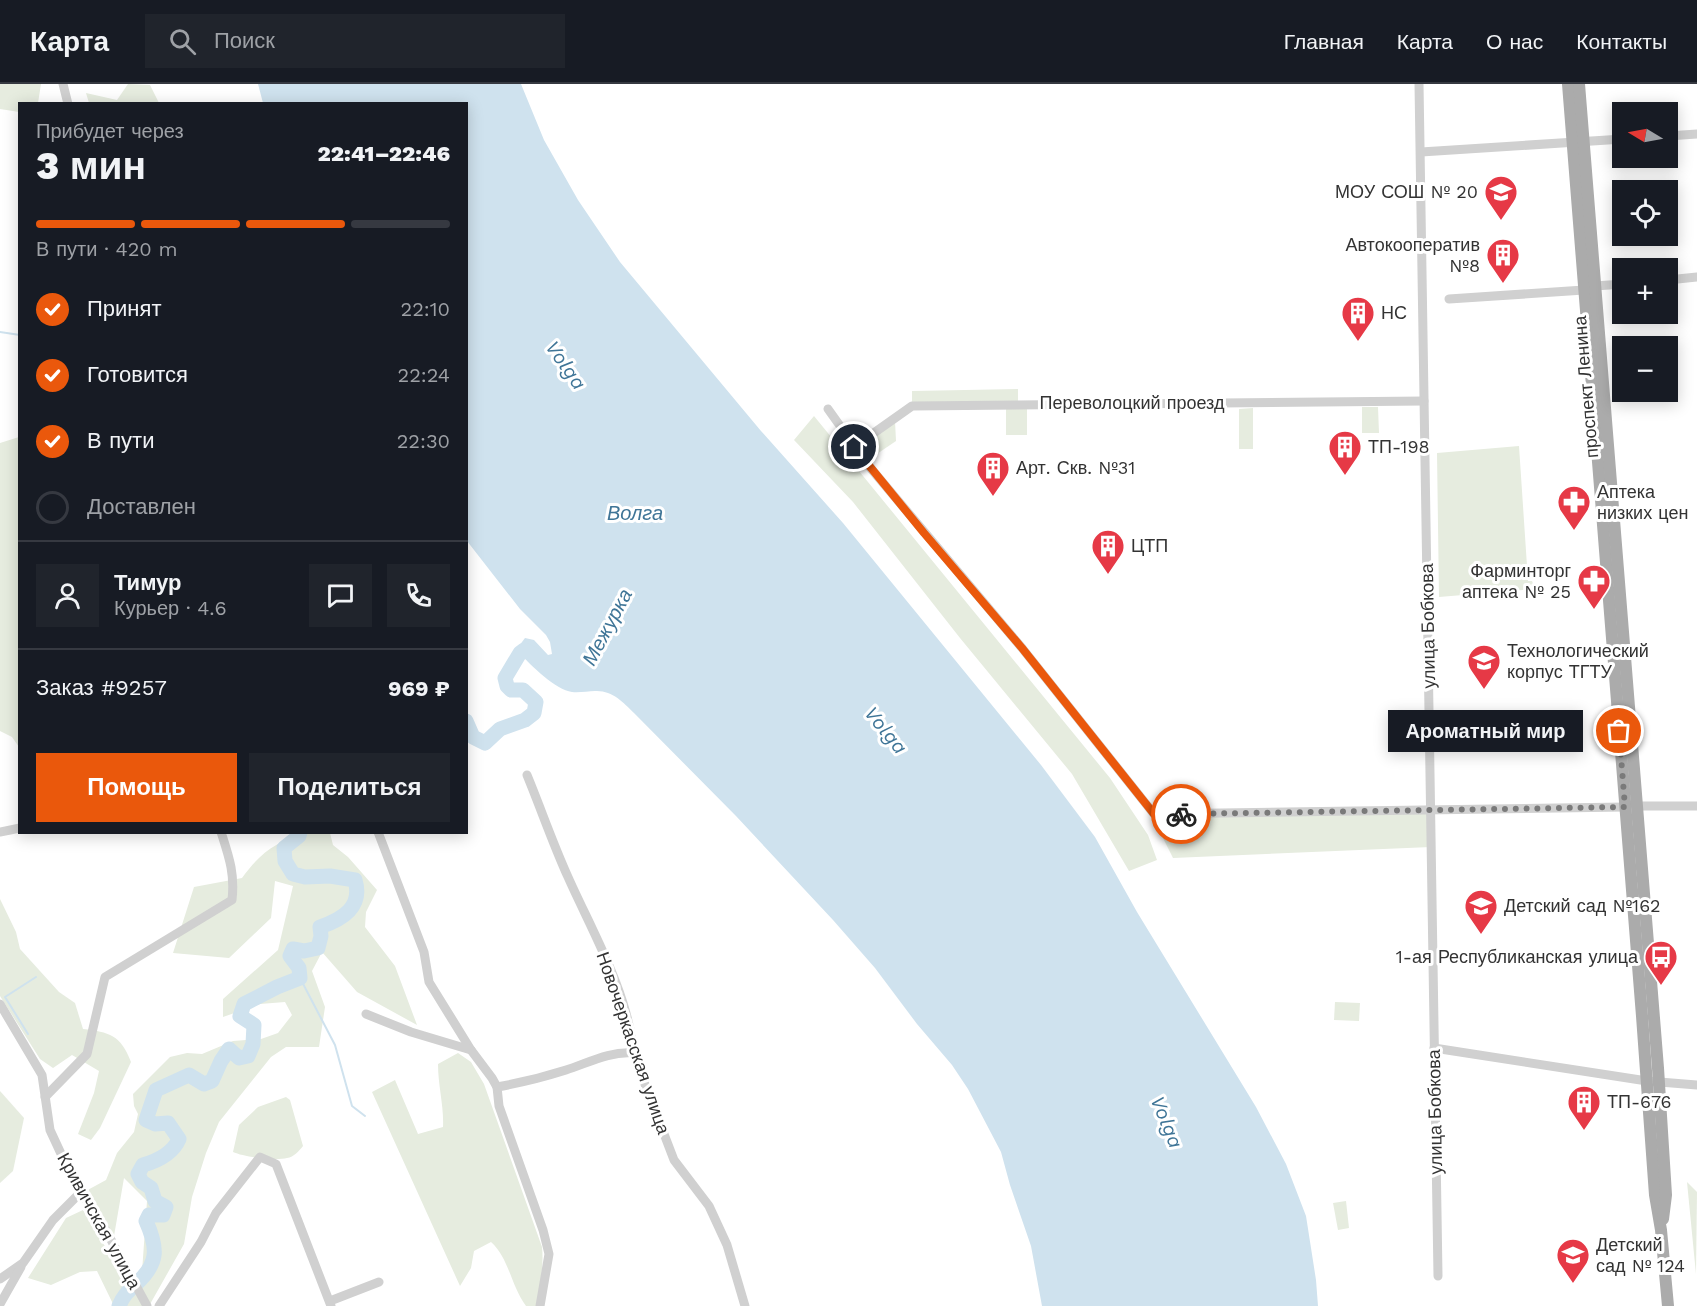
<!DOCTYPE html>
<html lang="ru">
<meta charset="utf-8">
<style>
body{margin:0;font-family:"Work Sans",sans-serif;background:#20242c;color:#f1f3f6;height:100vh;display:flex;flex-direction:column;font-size:22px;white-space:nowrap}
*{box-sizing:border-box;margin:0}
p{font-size:20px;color:#9ea1a6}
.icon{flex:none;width:33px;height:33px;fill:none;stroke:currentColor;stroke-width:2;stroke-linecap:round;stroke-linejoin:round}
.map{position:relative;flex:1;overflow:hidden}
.drawer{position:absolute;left:18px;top:18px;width:450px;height:732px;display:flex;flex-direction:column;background:#171b24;border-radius:0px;box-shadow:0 3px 15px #0003}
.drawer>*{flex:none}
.needle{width:39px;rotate:280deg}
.controls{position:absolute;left:1612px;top:18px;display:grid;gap:12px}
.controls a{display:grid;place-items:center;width:66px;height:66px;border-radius:0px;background:#171b24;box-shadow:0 3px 15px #0003;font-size:30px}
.pin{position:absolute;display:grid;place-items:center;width:51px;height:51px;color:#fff;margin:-26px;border:3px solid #fff;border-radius:50%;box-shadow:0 2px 6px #0007}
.courier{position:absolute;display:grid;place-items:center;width:60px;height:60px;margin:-30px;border:4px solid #ea580c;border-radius:50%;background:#fff;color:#222;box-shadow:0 2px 8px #0007}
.bubble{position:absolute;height:42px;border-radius:0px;background:#171b24;box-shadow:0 3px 15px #0003;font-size:20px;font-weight:800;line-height:42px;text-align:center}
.summary em{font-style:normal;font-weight:800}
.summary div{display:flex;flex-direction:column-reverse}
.summary{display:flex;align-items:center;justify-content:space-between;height:102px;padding:0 18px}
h1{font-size:39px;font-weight:800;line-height:45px}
.bar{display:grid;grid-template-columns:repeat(4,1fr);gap:9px 6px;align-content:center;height:72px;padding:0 18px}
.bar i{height:8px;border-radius:4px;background:#363941}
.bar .selected{background:#ea580c}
.bar p{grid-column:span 4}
.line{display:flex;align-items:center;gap:15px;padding:0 18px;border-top:2px solid #363941}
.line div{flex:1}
.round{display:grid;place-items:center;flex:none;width:63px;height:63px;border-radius:0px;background:#20242c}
ol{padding:0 18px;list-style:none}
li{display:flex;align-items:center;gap:18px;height:66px}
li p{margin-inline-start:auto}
li .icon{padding:6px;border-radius:50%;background:#ea580c;color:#fff;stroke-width:4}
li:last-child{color:#9ea1a6}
li i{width:33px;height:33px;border:3px solid #363941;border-radius:50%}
.primary-button{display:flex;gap:12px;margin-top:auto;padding:12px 18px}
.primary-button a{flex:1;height:69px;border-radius:0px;background:#ea580c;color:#fff;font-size:24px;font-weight:800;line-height:69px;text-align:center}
.primary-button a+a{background:#20242c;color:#f1f3f6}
header{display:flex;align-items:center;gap:36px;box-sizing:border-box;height:84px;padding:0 30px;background:#171b24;border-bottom:2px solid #363941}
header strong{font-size:28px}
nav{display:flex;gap:33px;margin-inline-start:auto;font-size:21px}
.search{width:420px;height:54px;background:#20242c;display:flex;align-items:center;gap:15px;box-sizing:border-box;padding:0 21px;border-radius:0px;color:#9ea1a6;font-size:22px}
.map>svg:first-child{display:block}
.green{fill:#e6ecdf}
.water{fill:#cfe2ee}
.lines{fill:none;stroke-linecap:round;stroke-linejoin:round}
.stream{stroke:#cfe2ee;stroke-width:2}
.river{stroke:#cfe2ee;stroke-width:15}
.minor{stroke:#d0d0d0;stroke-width:9}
.major{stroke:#ababab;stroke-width:12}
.done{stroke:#7a7a7a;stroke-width:6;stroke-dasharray:0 10.8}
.route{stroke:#ea580c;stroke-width:8}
.labels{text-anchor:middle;stroke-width:6;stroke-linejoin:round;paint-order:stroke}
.poi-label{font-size:18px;fill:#333;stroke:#fff;text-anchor:start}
.street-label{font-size:18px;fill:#333;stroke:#fff}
.water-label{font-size:20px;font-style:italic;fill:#3f7597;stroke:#fff}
</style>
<header>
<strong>Карта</strong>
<div class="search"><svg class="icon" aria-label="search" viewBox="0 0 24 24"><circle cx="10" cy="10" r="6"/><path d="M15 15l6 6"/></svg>Поиск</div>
<nav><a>Главная</a><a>Карта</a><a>О нас</a><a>Контакты</a></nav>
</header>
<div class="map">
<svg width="1697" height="1222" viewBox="0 0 1697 1222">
<rect width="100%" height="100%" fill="#fff"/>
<g class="green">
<polygon points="0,0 41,0 38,19 20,20 19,28 0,25"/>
<polygon points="128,0 150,1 159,19 89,19 86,9 117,16"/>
<polygon points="1018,305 1018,318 912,319 912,307"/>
<polygon points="1362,323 1378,323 1379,349 1362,349"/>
<polygon points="1027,324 1027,351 1006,351 1006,325"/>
<polygon points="1253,324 1253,365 1239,365 1239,325"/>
<polygon points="814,332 1110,694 1148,751 1157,776 1129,787 1072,690 960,554 853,418 794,356"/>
<polygon points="895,337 896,357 868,376 858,363"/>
<polygon points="19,353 20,663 19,663 12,653 0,647 0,359"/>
<polygon points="1519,362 1528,497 1532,497 1535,505 1439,513 1437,369"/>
<polygon points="1431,726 1431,763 1173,774 1158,744 1212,729"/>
<path d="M 307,749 L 330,749 L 333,761 L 348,773 L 377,806 L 366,828 L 365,843 L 395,882 L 417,941 L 357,908 L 322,868 L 312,887 L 325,923 L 319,963 L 286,963 L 271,973 L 219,1038 L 206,1069 L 192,1113 L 184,1160 L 149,1222 L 114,1222 L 97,1187 L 80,1188 L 51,1201 L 28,1194 L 66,1134 L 83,1126 L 126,1197 L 142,1188 L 147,1117 L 124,1094 L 114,1152 L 84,1108 L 106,1096 L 117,1069 L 134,1048 L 138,1030 L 134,1022 L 133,1010 L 170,973 L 187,969 L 202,970 L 233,957 L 261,955 L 278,949 L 292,931 L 285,918 L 260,920 L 223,933 L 223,915 L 278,866 L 293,802 L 275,797 L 271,834 L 229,874 L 173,869 L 194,803 L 242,794 C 260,769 276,757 307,749 Z"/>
<path d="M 0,815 L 16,848 L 20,865 L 59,908 L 75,919 L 83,945 C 109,948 121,951 131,978 L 100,1044 L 91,1056 L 78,1050 L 94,1009 L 99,987 L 72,971 L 53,984 L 40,975 L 0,912 Z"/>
<polygon points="1335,918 1360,919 1359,937 1334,936"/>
<path d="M 458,969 L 471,978 L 484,1000 L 542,1163 C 544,1182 540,1203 536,1222 L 526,1222 C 511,1202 509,1174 491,1158 L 474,1167 L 471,1184 L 460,1202 L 372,1008 L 395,996 L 418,1050 L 443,1043 C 444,1022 438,1002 438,980 Z"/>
<polygon points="0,1007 24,1034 13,1087 0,1099"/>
<path d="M 286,1013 L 290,1016 L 303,1062 C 299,1067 294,1073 287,1074 C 275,1077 244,1073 233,1068 L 239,1041 L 258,1023 Z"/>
<polygon points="1687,1098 1697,1108 1696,1190"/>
<polygon points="1346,1117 1349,1144 1338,1146 1333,1119"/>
</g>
<path class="water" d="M 258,0 L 521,0 L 544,56 L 578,116 L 620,178 L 761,347 L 843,439 L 1041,681 L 1095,753 L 1137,828 L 1256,1023 L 1286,1080 L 1306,1132 L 1316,1196 L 1318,1222 L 1042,1222 L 1031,1162 L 1010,1101 L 1001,1068 L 968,1005 L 952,981 L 917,940 L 875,884 L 833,836 L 736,732 L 634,629 C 623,618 612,606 595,607 C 588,607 579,609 572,608 C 556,606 530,581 520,569 L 519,562 L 525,554 L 534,556 L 548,571 L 552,570 L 550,558 L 546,551 L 520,525 L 467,457 L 466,20 L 263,19 Z"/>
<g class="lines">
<g class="stream">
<polyline points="0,248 20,251"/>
<polyline points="300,894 335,961 352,1022 365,1032"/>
<polyline points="28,950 5,913 36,893"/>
</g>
<g class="river">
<polyline points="466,637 473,653 485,659 500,645 525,636 534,629 536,618 523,606 511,606 507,602 505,594 520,569 524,566 538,573"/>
<path d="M 119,1222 C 123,1212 128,1207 136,1200 C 159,1179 158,1164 146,1137 L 149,1131 L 163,1131 L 166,1123 L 155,1117 L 151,1104 L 142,1098 L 138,1090 L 143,1081 C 157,1077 173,1069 179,1055 L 168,1039 L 155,1040 L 146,1036 L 156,1006 L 189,991 L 204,1000 L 212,997 L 221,977 L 229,965 L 239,974 L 248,972 L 253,960 L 254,941 L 240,932 L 244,920 L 277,903 L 300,894 L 299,884 L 290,872 L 293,865 L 304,867 L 318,864 L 321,852 L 320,843 C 343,835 363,823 355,796 L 330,792 L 305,793 L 293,790 L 285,777 L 284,764 L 299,752 L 300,748"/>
</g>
<g class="minor">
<polyline points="63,0 68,20"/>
<polyline points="1419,0 1438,1192"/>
<polyline points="1668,52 1697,50"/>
<polyline points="1421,68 1623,55"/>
<polyline points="1668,196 1697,193"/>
<polyline points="1595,202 1623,200"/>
<polyline points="1449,215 1584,206"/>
<polyline points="828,325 868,381 1022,564 1154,730 1625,723"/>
<polyline points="854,363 912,322 1424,317"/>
<path d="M 527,691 C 541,725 553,760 568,793 C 591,845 630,912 633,969 L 674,1076 L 709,1122 L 727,1161 L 745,1222"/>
<polyline points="1638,722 1697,722"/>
<polyline points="0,748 20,744"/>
<polyline points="378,748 424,868 429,898 471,966 492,994 497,1003 499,1022 543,1146 549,1170 540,1222"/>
<polyline points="0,920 42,991 50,1046 76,1102 98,1132 147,1222"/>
<polyline points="366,930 411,948 471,966"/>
<polyline points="1434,964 1647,997 1697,1001"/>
<path d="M 497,1003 C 520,999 544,993 566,986 C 588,979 610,967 633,969"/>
<path d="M 45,1013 L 87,970 L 105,893 L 232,816 C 235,789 229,773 221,748"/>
<polyline points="0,1195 23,1179 53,1136 81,1108"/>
<polyline points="330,1217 379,1198"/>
<polyline points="0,1220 21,1183"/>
<polyline points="159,1222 201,1158 216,1129 260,1073 276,1080 331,1222"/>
</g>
<g class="major">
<polyline points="1568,0 1642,932 1655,1111 1661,1146 1668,1222"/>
<polyline points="1579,0 1658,984 1666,1111 1663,1135"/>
</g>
</g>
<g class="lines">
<polyline class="done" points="1181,730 1625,723 1619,647"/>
<polyline class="route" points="854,363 924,449 1022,564 1154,730 1181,730"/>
</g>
<defs>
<symbol id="school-pin" viewBox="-11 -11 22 30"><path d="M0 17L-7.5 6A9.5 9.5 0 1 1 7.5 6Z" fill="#e63946" stroke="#fff"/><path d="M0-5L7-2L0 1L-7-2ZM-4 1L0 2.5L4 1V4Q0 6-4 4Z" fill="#fff"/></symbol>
<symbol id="building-pin" viewBox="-11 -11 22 30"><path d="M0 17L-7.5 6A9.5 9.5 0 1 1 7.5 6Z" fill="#e63946" stroke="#fff"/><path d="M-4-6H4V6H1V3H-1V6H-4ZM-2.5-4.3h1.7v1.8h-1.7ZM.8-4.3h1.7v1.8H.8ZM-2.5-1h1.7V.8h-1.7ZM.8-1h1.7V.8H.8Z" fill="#fff"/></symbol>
<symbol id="pharmacy-pin" viewBox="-11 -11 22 30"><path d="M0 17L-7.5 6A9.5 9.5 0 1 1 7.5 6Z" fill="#e63946" stroke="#fff"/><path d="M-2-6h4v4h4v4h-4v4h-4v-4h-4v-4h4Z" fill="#fff"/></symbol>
<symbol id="university-pin" viewBox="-11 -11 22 30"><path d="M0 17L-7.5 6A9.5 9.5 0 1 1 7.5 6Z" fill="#e63946" stroke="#fff"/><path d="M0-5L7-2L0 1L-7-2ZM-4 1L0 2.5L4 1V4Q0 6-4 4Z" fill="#fff"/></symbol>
<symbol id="bus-pin" viewBox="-11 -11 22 30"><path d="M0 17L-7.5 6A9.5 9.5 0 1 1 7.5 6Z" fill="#e63946" stroke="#fff"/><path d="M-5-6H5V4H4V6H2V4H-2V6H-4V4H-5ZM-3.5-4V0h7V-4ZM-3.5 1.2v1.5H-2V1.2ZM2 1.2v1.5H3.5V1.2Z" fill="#fff"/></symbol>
</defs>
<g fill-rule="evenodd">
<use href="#school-pin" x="1482" y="89" width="38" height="52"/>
<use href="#building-pin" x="1484" y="152" width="38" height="52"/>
<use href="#building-pin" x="1339" y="210" width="38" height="52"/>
<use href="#building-pin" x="1326" y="344" width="38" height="52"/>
<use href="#building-pin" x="974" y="365" width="38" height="52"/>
<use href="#pharmacy-pin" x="1555" y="399" width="38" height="52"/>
<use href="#building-pin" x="1089" y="443" width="38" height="52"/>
<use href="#pharmacy-pin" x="1575" y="478" width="38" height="52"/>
<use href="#university-pin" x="1465" y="558" width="38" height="52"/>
<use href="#school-pin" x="1462" y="803" width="38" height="52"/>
<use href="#bus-pin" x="1642" y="854" width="38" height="52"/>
<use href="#building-pin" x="1565" y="999" width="38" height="52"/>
<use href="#school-pin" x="1554" y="1152" width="38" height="52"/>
</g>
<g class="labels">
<g class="poi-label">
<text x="1478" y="114" text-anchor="end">МОУ СОШ № 20</text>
<text x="1480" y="167" text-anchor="end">Автокооператив<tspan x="1480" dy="21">№8</tspan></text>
<text x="1381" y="235">НС</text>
<text x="1368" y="369">ТП-198</text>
<text x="1016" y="390">Арт. Скв. №31</text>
<text x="1597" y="414">Аптека<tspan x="1597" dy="21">низких цен</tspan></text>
<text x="1131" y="468">ЦТП</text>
<text x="1571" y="493" text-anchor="end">Фарминторг<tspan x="1571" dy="21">аптека № 25</tspan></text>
<text x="1507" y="573">Технологический<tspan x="1507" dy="21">корпус ТГТУ</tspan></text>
<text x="1504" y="828">Детский сад №162</text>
<text x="1638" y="879" text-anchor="end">1-ая Республиканская улица</text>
<text x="1607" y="1024">ТП-676</text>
<text x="1596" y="1167">Детский<tspan x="1596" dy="21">сад № 124</tspan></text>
</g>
<g class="street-label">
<text transform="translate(1586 303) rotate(-95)" y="6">проспект Ленина</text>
<text x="1132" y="325">Переволоцкий проезд</text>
<text transform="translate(1428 542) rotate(-91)" y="6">улица Бобкова</text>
<text transform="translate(633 959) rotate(71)" y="6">Новочеркасская улица</text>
<text transform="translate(1435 1028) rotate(-91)" y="6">улица Бобкова</text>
<text transform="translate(99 1137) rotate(61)" y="6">Кривичская улица</text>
</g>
<g class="water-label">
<text transform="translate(566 281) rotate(55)" y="7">Volga</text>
<text x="635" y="436">Волга</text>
<text transform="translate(607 543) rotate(-62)" y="7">Межурка</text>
<text transform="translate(886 646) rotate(51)" y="7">Volga</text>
<text transform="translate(1167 1038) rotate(68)" y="7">Volga</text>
</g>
</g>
</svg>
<div class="controls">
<a><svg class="needle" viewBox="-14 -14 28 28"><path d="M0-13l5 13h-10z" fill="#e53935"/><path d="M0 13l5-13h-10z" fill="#9ea1a6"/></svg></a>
<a><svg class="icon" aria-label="locate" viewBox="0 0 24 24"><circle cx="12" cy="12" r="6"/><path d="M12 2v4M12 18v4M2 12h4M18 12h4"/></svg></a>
<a>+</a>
<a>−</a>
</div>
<div class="pin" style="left:1619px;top:647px;background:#ea580c"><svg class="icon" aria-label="bag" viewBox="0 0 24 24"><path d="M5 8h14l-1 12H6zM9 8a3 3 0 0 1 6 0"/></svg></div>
<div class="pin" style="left:854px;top:363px;background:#1f2937"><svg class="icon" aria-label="home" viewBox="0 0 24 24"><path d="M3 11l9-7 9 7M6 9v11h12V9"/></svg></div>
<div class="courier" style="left:1181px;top:730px"><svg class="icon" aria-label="bike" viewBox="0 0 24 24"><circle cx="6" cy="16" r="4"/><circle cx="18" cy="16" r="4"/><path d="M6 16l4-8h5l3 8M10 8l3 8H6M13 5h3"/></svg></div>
<div class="bubble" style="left:1388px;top:626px;width:195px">Ароматный мир</div>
<section class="drawer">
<div class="summary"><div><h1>3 мин</h1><p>Прибудет через</p></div><em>22:41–22:46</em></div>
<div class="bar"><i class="selected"></i><i class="selected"></i><i class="selected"></i><i></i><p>В пути · 420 m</p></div>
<ol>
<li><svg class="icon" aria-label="check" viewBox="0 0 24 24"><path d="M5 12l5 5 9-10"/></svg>Принят<p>22:10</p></li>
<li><svg class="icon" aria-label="check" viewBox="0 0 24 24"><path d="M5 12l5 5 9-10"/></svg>Готовится<p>22:24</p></li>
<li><svg class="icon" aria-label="check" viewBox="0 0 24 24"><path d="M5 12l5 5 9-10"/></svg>В пути<p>22:30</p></li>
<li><i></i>Доставлен</li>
</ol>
<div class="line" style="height:108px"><a class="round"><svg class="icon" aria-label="person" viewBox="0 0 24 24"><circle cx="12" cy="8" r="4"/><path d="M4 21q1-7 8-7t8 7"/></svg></a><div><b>Тимур</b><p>Курьер · 4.6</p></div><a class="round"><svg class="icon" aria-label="chat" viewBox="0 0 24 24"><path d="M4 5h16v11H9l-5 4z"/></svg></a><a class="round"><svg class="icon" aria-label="phone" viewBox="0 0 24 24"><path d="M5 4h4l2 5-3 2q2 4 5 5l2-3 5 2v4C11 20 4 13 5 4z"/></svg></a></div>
<div class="line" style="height:78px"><div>Заказ #9257</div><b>969 ₽</b></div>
<div class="primary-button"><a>Помощь</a><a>Поделиться</a></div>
</section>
</div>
